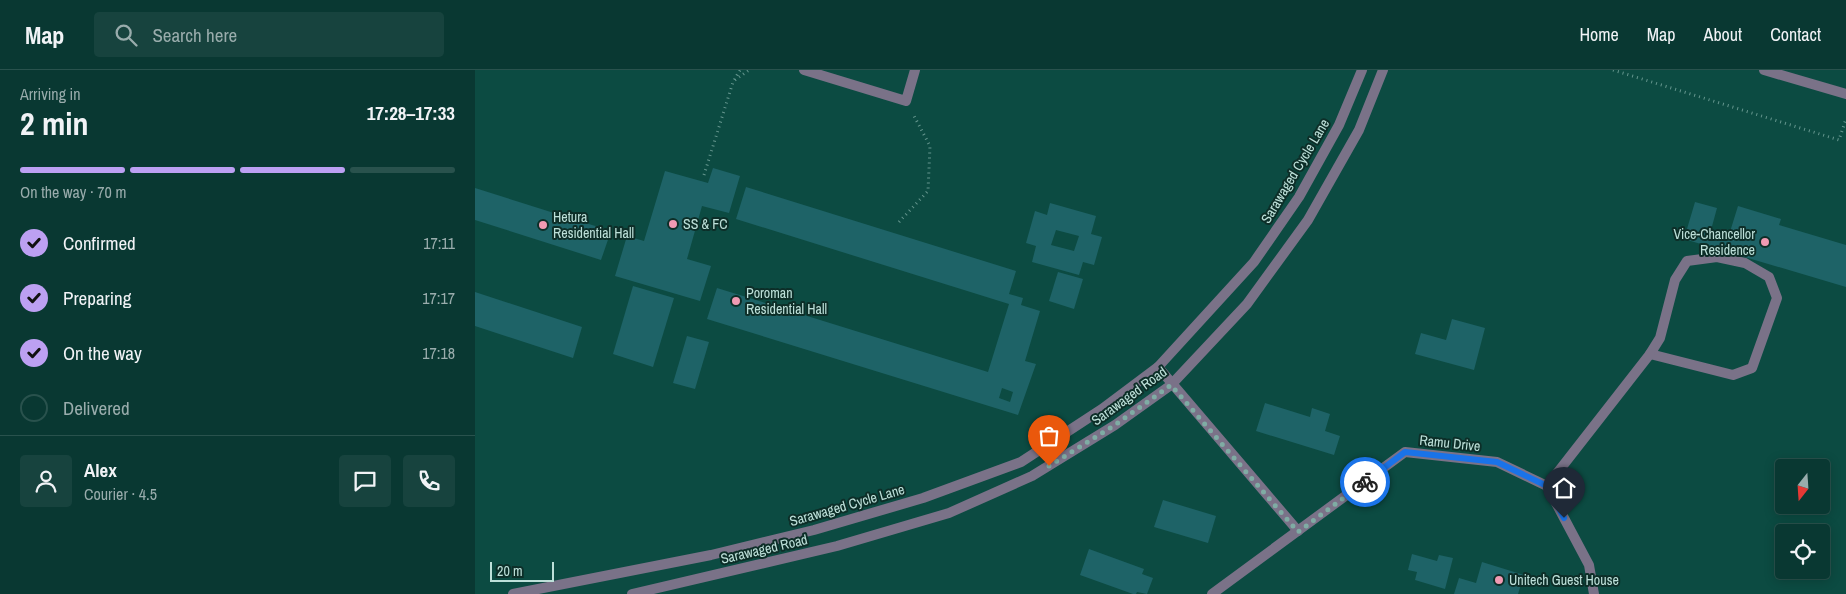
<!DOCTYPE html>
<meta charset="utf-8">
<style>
body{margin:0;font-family:"Archivo Narrow",sans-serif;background:#17433e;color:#f1f3f6;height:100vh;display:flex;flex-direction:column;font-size:19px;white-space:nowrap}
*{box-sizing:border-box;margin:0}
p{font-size:16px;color:#99acac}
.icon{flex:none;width:28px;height:28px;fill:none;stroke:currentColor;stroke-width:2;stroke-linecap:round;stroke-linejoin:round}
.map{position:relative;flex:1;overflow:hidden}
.drawer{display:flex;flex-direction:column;background:#093832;width:475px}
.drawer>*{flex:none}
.needle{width:32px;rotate:197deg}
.tools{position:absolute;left:1300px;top:389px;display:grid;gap:10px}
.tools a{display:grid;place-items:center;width:55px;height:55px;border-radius:5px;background:#093832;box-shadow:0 2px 12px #0003,0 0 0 1px #29524d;font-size:25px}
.scale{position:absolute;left:15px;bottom:12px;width:64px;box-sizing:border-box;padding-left:5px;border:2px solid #bde0d9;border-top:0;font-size:14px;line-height:18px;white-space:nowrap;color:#bde0d9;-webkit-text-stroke:4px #0d2e28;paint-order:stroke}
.pin{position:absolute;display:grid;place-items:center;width:42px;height:42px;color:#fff;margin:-51px -21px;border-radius:50% 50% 50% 0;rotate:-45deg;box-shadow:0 0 5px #0007}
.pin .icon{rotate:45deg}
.courier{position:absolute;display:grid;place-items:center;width:50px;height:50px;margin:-25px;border:4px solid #1a73e8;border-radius:50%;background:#fff;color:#222;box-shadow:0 1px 6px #0007}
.headline em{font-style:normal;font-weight:700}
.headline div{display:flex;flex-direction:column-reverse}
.headline{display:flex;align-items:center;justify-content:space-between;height:85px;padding:0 20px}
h1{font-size:32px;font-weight:700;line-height:38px}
.bar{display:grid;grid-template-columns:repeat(4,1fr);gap:8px 5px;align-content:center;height:60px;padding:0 20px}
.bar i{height:6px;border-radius:4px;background:#29524d}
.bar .selected{background:#bca0f2}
.bar p{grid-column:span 4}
.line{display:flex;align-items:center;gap:12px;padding:0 20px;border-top:1px solid #29524d}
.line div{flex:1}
.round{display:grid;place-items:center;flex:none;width:52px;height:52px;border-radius:5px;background:#17433e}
ol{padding:0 20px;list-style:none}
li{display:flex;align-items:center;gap:15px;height:55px}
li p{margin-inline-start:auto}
li .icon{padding:5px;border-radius:50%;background:#bca0f2;color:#111;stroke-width:4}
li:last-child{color:#99acac}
li i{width:28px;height:28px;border:2px solid #29524d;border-radius:50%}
header{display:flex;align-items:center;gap:30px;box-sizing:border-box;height:70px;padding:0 25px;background:#093832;border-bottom:1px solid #29524d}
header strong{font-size:24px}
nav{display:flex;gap:28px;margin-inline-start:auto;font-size:18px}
.search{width:350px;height:45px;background:#17433e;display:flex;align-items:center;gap:12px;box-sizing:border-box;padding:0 18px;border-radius:5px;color:#99acac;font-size:19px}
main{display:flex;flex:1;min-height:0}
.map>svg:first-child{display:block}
.building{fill:#1e6367;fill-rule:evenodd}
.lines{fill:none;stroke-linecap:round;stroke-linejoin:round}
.path{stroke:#65968e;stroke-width:3;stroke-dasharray:1 4;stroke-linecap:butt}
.lane{stroke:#7a7288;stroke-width:10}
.street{stroke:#7a7288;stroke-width:10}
.done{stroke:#7faca4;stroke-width:5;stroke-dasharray:0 9}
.route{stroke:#1a73e8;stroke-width:6}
.poi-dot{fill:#f19ab3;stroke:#0d2e28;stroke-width:2}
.labels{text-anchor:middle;stroke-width:4;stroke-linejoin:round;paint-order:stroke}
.street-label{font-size:14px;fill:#bde0d9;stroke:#0d2e28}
.poi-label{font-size:14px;fill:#bde0d9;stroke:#0d2e28;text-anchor:start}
</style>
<header>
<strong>Map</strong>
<div class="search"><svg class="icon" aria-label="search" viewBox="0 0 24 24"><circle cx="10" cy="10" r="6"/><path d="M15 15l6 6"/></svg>Search here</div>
<nav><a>Home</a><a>Map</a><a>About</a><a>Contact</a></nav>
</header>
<main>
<section class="drawer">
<div class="headline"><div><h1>2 min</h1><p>Arriving in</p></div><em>17:28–17:33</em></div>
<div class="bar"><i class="selected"></i><i class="selected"></i><i class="selected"></i><i></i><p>On the way · 70 m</p></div>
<ol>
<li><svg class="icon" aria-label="check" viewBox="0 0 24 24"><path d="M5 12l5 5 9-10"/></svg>Confirmed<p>17:11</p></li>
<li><svg class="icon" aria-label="check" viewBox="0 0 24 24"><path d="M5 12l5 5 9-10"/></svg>Preparing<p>17:17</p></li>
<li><svg class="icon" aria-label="check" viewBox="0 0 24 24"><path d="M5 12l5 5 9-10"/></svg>On the way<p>17:18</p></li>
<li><i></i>Delivered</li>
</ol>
<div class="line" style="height:90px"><a class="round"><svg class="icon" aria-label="person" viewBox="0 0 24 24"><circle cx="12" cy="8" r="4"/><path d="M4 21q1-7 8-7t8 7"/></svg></a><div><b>Alex</b><p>Courier · 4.5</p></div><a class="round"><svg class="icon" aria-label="chat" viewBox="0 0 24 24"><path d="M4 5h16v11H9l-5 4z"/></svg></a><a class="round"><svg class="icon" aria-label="phone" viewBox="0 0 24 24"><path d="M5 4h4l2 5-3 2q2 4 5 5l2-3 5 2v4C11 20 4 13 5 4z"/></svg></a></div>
</section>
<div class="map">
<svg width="1371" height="524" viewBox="0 0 1371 524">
<rect width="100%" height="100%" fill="#0c4b42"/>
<g class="building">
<polygon points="238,98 265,106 254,143 227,136 212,189 236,196 225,231 140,206 152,166 169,171 190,101 233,113"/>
<path d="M 271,117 L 541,201 L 534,224 L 548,228 L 546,235 L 565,241 L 550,291 L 561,294 L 543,345 L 232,249 L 242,218 L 513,302 L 534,234 L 261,149 ZM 527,318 L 538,322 L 535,332 L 524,328 Z"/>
<polygon points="0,118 136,161 126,190 0,150"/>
<polygon points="1220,132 1242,138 1236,160 1254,165 1263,136 1306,149 1304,155 1371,175 1371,217 1209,169"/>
<path d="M 575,133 L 621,146 L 616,164 L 627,167 L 619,195 L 608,192 L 604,205 L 557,192 L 561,176 L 551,173 L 560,141 L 572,145 ZM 581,160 L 604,166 L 599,181 L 576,175 Z"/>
<polygon points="583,202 608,209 599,239 574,231"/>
<polygon points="158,216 199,228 178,297 138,284"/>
<polygon points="0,222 107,257 98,288 0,256"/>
<polygon points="977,249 1010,258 999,300 940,284 946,263 971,270"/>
<polygon points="212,266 234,272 220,319 198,313"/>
<polygon points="790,333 835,347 837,338 855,344 850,361 865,366 859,385 781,361"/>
<polygon points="688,430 741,446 733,473 679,457"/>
<polygon points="614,479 669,499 667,504 678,508 672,524 662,522 661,524 658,524 605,505"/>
<polygon points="937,484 962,491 964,485 978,488 970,519 940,510 942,502 933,500"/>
<polygon points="1007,492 1049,505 1043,524 979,524 984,508 1001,513"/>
</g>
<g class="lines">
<g class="path">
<polyline points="1138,0 1364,70 1371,49"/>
<polyline points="260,10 274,0"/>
<polyline points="229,105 258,12 265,0"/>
<polyline points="424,152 453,121 455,76 438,44"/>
</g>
<polygon class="lane" points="1242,187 1270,193 1294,207 1302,228 1277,298 1258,305 1175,284 1185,268 1200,210 1212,191"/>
<g class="street">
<polyline points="329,0 431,31 440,0"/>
<polyline points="1289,0 1371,24"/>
<polyline points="1072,416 1175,284"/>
<polyline points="823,461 683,297 779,192 824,127 864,55 887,0"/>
<polyline points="38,524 236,485 339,460 448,428 546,392 627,339 683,297"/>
<polyline points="157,524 362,476 474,443 557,406 640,355 696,315 772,234 833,150 884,60 908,0"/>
<polyline points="737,524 930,382 1022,392 1072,416 1114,495 1119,524"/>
</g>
</g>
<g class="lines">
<polyline class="done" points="574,396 640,355 696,315 823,462 890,412"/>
<polyline class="route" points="890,412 930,382 1022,392 1072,416 1089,448"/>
</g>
<g class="poi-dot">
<circle cx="198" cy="154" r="5"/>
<circle cx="68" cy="155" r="5"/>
<circle cx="1290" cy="172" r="5"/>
<circle cx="261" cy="231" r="5"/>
<circle cx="1024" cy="510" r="5"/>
</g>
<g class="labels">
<g class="street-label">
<text transform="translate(820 101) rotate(-59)" y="5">Sarawaged Cycle Lane</text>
<text transform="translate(654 326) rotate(-36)" y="5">Sarawaged Road</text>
<text transform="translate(975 373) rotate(6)" y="5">Ramu Drive</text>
<text transform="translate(372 435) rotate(-16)" y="5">Sarawaged Cycle Lane</text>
<text transform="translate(289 479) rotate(-13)" y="5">Sarawaged Road</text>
</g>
<g class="poi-label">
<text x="78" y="152">Hetura<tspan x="78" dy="16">Residential Hall</tspan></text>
<text x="208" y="159">SS &amp; FC</text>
<text x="1280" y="169" text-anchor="end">Vice-Chancellor<tspan x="1280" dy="16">Residence</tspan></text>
<text x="271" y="228">Poroman<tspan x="271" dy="16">Residential Hall</tspan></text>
<text x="1034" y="515">Unitech Guest House</text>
</g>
</g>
</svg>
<div class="tools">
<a><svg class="needle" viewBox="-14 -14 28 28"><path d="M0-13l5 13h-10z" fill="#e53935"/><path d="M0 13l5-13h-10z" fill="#99acac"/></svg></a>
<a><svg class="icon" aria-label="locate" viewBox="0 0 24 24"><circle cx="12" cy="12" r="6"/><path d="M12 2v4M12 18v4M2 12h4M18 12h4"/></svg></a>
</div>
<div class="scale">20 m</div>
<div class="pin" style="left:574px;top:396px;background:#ea580c"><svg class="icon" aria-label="bag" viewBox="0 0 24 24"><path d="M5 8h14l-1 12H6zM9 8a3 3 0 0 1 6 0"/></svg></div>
<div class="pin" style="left:1089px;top:448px;background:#1f2937"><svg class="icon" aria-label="home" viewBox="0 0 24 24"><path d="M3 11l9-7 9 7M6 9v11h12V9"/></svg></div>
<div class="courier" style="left:890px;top:412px"><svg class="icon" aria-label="bike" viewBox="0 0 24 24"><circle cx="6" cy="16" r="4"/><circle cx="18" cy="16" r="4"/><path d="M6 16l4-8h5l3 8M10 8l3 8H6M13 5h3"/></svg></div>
</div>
</main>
